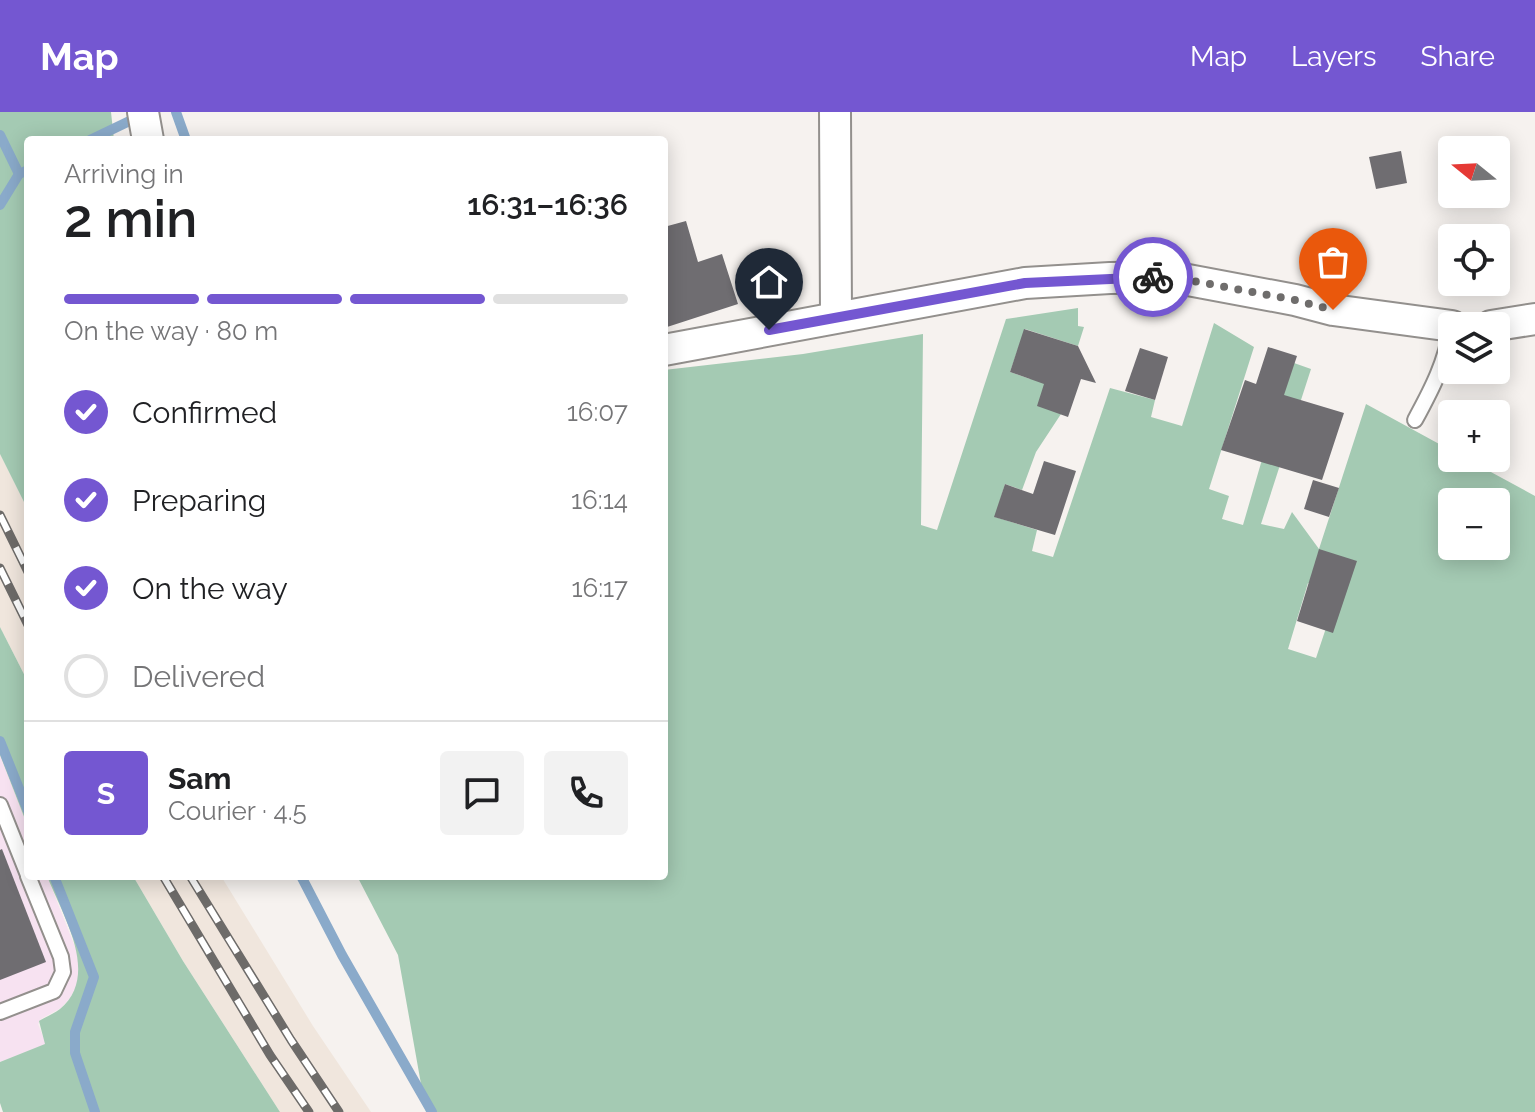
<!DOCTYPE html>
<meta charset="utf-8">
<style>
body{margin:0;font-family:Raleway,sans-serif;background:#f2f2f2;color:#202124;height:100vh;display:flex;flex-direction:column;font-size:30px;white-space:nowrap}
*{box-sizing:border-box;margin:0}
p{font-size:26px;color:#757577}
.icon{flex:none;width:44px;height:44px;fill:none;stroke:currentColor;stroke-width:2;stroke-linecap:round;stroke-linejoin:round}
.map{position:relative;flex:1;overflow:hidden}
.side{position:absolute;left:24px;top:24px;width:644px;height:744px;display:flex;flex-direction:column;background:#fff;border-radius:8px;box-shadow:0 4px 20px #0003}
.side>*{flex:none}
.needle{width:52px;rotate:288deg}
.fabs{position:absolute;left:1438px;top:24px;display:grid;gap:16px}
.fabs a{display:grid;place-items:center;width:72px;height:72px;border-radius:8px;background:#fff;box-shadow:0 4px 20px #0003;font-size:40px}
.pin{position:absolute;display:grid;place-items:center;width:68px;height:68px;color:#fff;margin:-82px -34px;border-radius:50% 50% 50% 0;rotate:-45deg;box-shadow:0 0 8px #0007}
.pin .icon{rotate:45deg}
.courier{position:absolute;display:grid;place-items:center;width:80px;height:80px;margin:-40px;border:6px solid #7457d1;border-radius:50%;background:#fff;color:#222;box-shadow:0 2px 10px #0007}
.headline em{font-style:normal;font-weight:600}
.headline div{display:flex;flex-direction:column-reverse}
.headline{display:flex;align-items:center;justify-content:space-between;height:136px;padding:0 40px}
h1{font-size:52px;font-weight:600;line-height:60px}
.bar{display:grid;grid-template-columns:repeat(4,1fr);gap:12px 8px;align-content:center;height:96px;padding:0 40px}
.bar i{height:10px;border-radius:6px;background:#e0e0e0}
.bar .current{background:#7457d1}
.bar p{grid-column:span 4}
.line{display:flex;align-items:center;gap:20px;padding:0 40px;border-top:2px solid #e0e0e0}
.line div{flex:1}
.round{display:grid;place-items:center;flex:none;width:84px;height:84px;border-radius:8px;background:#f2f2f2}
ol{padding:0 40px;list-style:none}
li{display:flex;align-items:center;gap:24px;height:88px}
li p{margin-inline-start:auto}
li .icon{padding:8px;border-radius:50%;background:#7457d1;color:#fff;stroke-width:4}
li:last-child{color:#757577}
li i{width:44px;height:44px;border:4px solid #e0e0e0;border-radius:50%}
header{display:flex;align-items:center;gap:48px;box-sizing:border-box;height:112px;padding:0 40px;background:#7457d1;color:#fff}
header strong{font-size:38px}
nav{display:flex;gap:44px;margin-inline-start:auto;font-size:28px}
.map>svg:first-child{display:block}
.commercial{fill:#f7e2f1}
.built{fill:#f0e6dd}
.green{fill:#a4cab3;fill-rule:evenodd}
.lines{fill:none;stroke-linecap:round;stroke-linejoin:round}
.stream{stroke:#8aaaca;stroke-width:10}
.building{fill:#6f6d71}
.service-casing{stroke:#93908d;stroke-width:18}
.minor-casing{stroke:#93908d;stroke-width:34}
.service{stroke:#fff;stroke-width:14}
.minor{stroke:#fff;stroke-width:30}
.rail-casing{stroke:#6d6b69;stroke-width:9}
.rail{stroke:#fff;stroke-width:6;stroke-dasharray:18;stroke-linecap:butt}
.done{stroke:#6f6d6c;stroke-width:8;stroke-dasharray:0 14.4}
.route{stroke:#7457d1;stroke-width:10}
</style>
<header>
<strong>Map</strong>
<nav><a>Map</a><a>Layers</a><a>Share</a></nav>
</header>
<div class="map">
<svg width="1535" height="1000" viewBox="0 0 1535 1000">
<rect width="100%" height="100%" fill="#f6f2ef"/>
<polygon class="commercial" points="0,643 28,715 28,764 47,764 77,840 79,858 77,874 70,886 61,896 41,907 38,912 46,932 0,950"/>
<g class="built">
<polygon points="0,342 28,398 28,570 0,515"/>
<polygon points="133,764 221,764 313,914 371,1000 280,1000 183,849"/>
</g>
<g class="green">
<polygon points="0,0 111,0 114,28 28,28 28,398 0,342"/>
<path d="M 1078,196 L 1078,214 L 1084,215 L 1078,234 L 1025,217 L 1010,260 L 1030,267 L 1047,264 L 1061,302 L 1036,340 L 1022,378 L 1005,372 L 995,405 L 1037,418 L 1032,439 L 1053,445 L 1110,276 L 1155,288 L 1151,305 L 1182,314 L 1214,211 L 1254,235 L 1209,377 L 1229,384 L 1222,407 L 1243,413 L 1261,351 L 1294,251 L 1311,257 L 1261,412 L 1284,417 L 1292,400 L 1319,437 L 1366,292 L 1452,339 L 1452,346 L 1465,346 L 1535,384 L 1535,1000 L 426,1000 L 398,843 L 357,764 L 664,764 L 664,258 L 803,242 L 923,222 L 921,413 L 937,418 L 1006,207 ZM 1452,390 L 1496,390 L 1496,434 L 1452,434 ZM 1308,471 L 1338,480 L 1316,546 L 1288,537 Z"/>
<polygon points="0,515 28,570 28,715 0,643"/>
<path d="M 47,764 L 133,764 L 183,849 L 280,1000 L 3,1000 L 0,991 L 0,950 L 45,932 L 39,909 C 45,905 54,902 60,897 C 101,863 62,802 47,764 Z"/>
</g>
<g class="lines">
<g class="stream">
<polyline points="176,0 186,28"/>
<polyline points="0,23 19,62"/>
<polyline points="90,28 140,4"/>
<polyline points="0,93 19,62 28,58"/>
<polyline points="0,629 28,699"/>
<polyline points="54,764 94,865 75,920 75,941 95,1000"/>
<polyline points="301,764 342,843 432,1000"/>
</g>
</g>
<g class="building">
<polygon points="1401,39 1407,71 1376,77 1369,45"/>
<polygon points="686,109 698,150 722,142 738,192 664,216 664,115"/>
<polygon points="1024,217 1078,234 1096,271 1081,267 1068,305 1037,294 1044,272 1010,260"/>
<polygon points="1268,235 1297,244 1284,283 1344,301 1322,368 1221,338 1245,268 1256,272"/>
<polygon points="1140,236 1168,245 1155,288 1125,279"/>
<polygon points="1044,349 1076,359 1055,423 994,405 1005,372 1033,382"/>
<polygon points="1313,368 1339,376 1329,405 1304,397"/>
<polygon points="1319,437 1357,449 1333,521 1297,509"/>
<polygon points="2,737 46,850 0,868 0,738"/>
</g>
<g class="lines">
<defs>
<g id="service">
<path d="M 1415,308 C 1433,275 1445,251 1452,214"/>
<polyline points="0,693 28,763"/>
<polyline points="0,900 54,879 63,860 61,845 28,764"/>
</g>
<g id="minor">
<polyline points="143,0 148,28"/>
<polyline points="835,0 836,204"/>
<polyline points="1491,214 1535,207"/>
<polyline points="664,238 1025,171 1110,166 1172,165 1295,188 1333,198 1452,214"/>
</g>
</defs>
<use href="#service" class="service-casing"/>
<use href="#minor" class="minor-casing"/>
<use href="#service" class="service"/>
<use href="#minor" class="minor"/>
<defs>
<g id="rail">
<polyline points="0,403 28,460"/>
<polyline points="0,456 28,513"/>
<polyline points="163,764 270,943 309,1000"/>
<polyline points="190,764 291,928 339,1000"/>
</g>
</defs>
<use href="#rail" class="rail-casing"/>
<use href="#rail" class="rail"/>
</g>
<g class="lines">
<polyline class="done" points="1153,165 1172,165 1295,188 1333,198"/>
<polyline class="route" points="769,218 1025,171 1153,165"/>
</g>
</svg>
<div class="fabs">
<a><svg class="needle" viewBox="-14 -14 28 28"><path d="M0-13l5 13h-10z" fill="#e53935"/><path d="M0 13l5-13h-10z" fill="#757577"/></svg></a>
<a><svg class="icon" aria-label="locate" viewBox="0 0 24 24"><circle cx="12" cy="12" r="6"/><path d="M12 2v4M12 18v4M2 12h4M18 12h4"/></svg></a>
<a><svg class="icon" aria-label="layers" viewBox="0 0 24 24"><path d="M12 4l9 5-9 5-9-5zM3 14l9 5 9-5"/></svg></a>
<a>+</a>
<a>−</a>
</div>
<div class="pin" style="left:1333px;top:198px;background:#ea580c"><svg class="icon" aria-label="bag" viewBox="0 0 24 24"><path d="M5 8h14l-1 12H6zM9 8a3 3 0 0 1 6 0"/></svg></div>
<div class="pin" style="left:769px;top:218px;background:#1f2937"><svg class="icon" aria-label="home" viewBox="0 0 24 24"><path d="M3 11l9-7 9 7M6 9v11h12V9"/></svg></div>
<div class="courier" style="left:1153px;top:165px"><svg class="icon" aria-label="bike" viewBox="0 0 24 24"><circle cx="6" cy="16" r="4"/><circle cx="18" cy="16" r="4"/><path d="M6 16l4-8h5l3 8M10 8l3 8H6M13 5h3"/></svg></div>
<section class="side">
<div class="headline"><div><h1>2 min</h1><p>Arriving in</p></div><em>16:31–16:36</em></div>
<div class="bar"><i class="current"></i><i class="current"></i><i class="current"></i><i></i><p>On the way · 80 m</p></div>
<ol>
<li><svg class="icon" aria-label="check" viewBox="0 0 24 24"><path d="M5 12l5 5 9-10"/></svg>Confirmed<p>16:07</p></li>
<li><svg class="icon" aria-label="check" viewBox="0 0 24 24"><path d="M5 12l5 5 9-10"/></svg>Preparing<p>16:14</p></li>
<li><svg class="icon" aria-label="check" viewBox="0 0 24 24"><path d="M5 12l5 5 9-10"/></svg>On the way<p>16:17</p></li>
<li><i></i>Delivered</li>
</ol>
<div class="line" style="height:144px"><b class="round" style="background:#7457d1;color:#fff">S</b><div><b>Sam</b><p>Courier · 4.5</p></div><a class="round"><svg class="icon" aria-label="chat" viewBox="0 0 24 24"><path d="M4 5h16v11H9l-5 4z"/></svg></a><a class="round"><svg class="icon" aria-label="phone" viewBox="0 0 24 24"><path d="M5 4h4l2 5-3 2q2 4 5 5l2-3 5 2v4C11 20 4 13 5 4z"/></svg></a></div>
</section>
</div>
